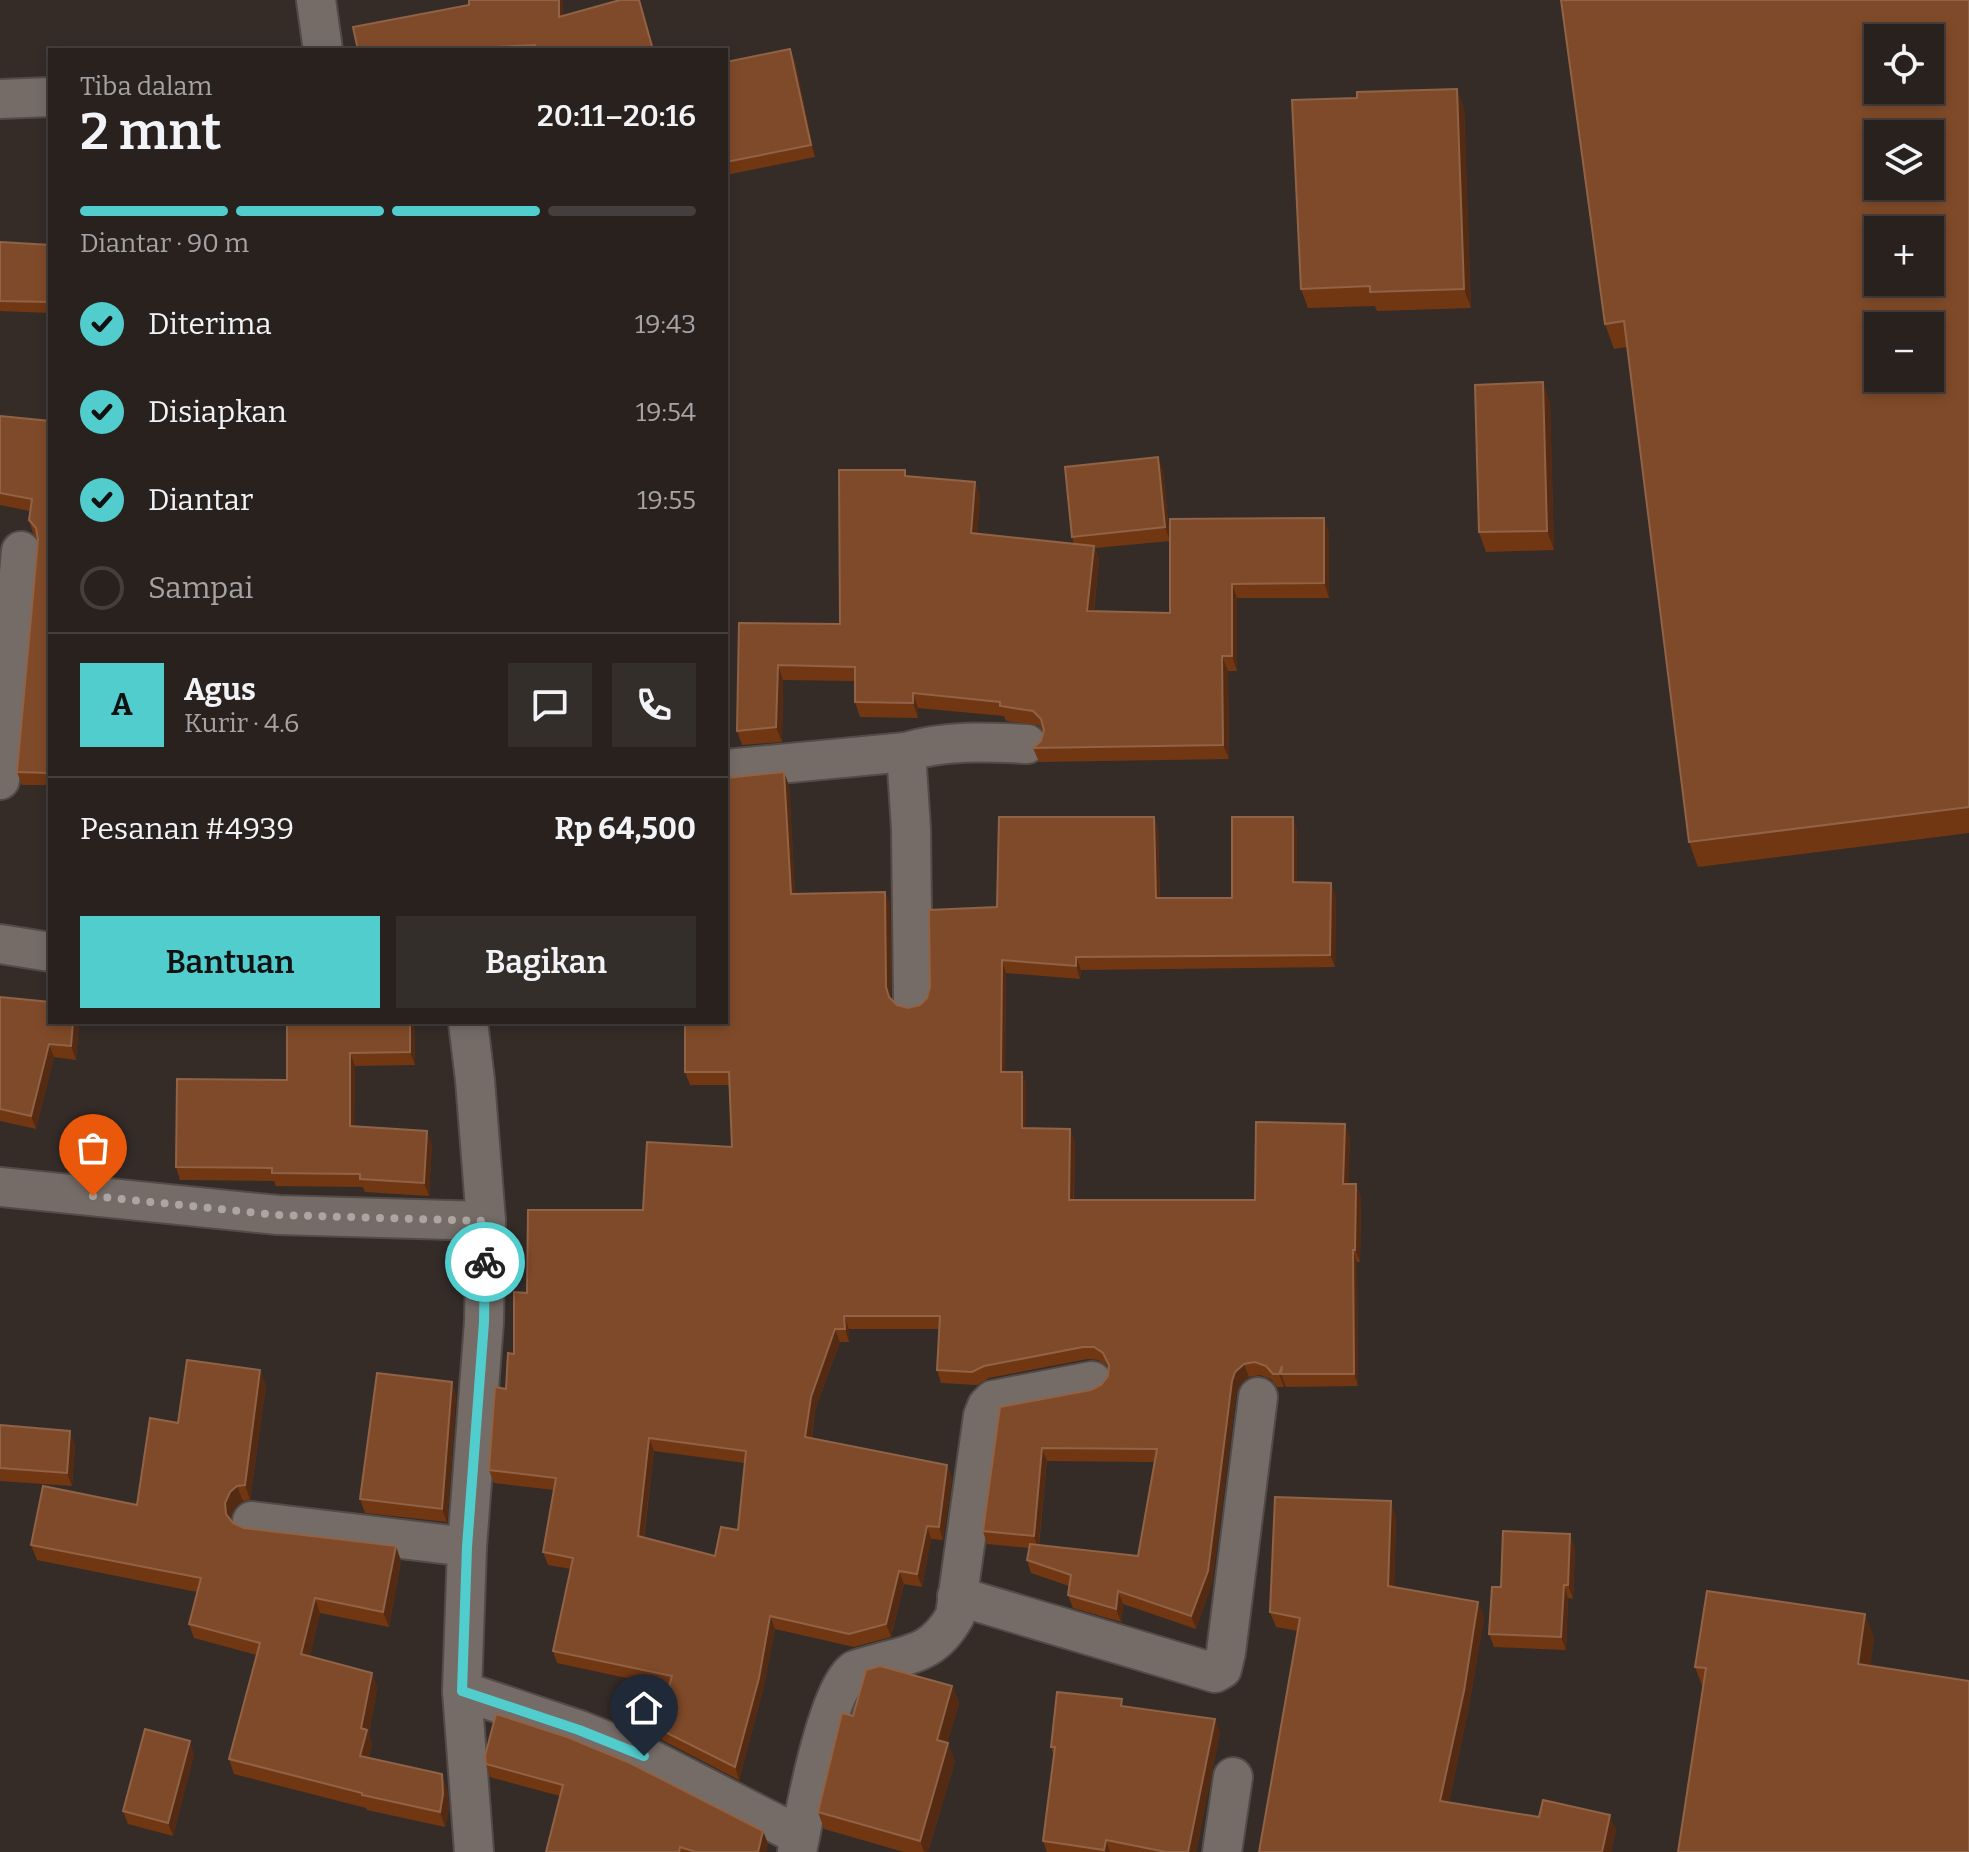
<!DOCTYPE html>
<html lang="id">
<meta charset="utf-8">
<style>
body{margin:0;font-family:Bitter,serif;background:#342e2b;color:#f1f3f6;height:100vh;display:flex;flex-direction:column;font-size:30px;white-space:nowrap}
*{box-sizing:border-box;margin:0}
p{font-size:26px;color:#a5a3a4}
.icon{flex:none;width:44px;height:44px;fill:none;stroke:currentColor;stroke-width:2;stroke-linecap:round;stroke-linejoin:round}
.map{position:relative;flex:1;overflow:hidden}
.details{position:absolute;left:48px;top:48px;width:680px;height:976px;display:flex;flex-direction:column;background:#28211e;border-radius:0px;box-shadow:0 4px 12px #0003,0 0 0 2px #443e3c}
.details>*{flex:none}
.tools{position:absolute;left:1864px;top:24px;display:grid;gap:16px}
.tools a{display:grid;place-items:center;width:80px;height:80px;border-radius:0px;background:#28211e;box-shadow:0 4px 12px #0003,0 0 0 2px #443e3c;font-size:40px}
.pin{position:absolute;display:grid;place-items:center;width:68px;height:68px;color:#fff;margin:-82px -34px;border-radius:50% 50% 50% 0;rotate:-45deg;box-shadow:0 0 8px #0007}
.pin .icon{rotate:45deg}
.courier{position:absolute;display:grid;place-items:center;width:80px;height:80px;margin:-40px;border:6px solid #52cdce;border-radius:50%;background:#fff;color:#222;box-shadow:0 2px 10px #0007}
.summary em{font-style:normal;font-weight:600}
.summary div{display:flex;flex-direction:column-reverse}
.summary{display:flex;align-items:center;justify-content:space-between;height:136px;padding:0 32px}
h1{font-size:52px;font-weight:600;line-height:60px}
.bar{display:grid;grid-template-columns:repeat(4,1fr);gap:12px 8px;align-content:center;height:96px;padding:0 32px}
.bar i{height:10px;border-radius:6px;background:#443e3c}
.bar .current{background:#52cdce}
.bar p{grid-column:span 4}
.line{display:flex;align-items:center;gap:20px;padding:0 32px;border-top:2px solid #443e3c}
.line div{flex:1}
.round{display:grid;place-items:center;flex:none;width:84px;height:84px;border-radius:0px;background:#342e2b}
ol{padding:0 32px;list-style:none}
li{display:flex;align-items:center;gap:24px;height:88px}
li p{margin-inline-start:auto}
li .icon{padding:8px;border-radius:50%;background:#52cdce;color:#111;stroke-width:4}
li:last-child{color:#a5a3a4}
li i{width:44px;height:44px;border:4px solid #443e3c;border-radius:50%}
.cta{display:flex;gap:16px;margin-top:auto;padding:16px 32px}
.cta a{flex:1;height:92px;border-radius:0px;background:#52cdce;color:#111;font-size:32px;font-weight:600;line-height:92px;text-align:center}
.cta a+a{background:#342e2b;color:#f1f3f6}
.map>svg:first-child{display:block}
.lines{fill:none;stroke-linecap:round;stroke-linejoin:round}
.street-casing{stroke:#534b48;stroke-width:42}
.street{stroke:#766c67;stroke-width:38}
.wall{fill:#713713;fill-rule:evenodd}
.shaded-wall{fill:#542b12}
.building{fill:#7f4a29;stroke:#906246;stroke-width:2;fill-rule:evenodd}
.done{stroke:#ada5a2;stroke-width:8;stroke-dasharray:0 14.4}
.route{stroke:#52cdce;stroke-width:10}
</style>
<div class="map">
<svg width="1969" height="1852" viewBox="0 0 1969 1852">
<rect width="100%" height="100%" fill="#352c28"/>
<g class="lines">
<defs>
<g id="street">
<polyline points="316,0 323,50"/>
<polyline points="0,99 50,97"/>
<polyline points="906,752 911,829 913,999"/>
<path d="M 726,769 L 906,752 C 946,740 985,742 1027,744"/>
<polyline points="0,780 21,551"/>
<polyline points="0,944 50,952"/>
<polyline points="468,1022 475,1080 486,1221 484,1322 467,1547 462,1691 474,1852"/>
<polyline points="0,1187 278,1215 486,1221"/>
<polyline points="252,1521 467,1547"/>
<polyline points="957,1596 1215,1673 1222,1669 1226,1652 1258,1397"/>
<polyline points="462,1691 579,1730 644,1756 800,1836"/>
<path d="M 797,1852 C 804,1817 827,1688 855,1670 C 862,1667 872,1665 879,1663 C 916,1653 935,1651 955,1616 L 983,1416 L 987,1406 L 993,1400 L 1092,1381"/>
<polyline points="1222,1852 1233,1777"/>
</g>
</defs>
<use href="#street" class="street-casing"/>
<use href="#street" class="street"/>
</g>
<g class="wall">
<polygon points="640,0 654,50 358,50 563,2 563,16"/>
<polygon points="1969,0 1969,833 1698,867 1689,842 1627,347 1614,349 1605,324"/>
<polygon points="790,49 795,61 815,157 726,175 726,62"/>
<polygon points="1464,108 1471,308 1377,311 1375,306 1308,308 1301,289"/>
<polygon points="0,242 50,245 50,313 0,311"/>
<polygon points="1550,402 1554,550 1486,552 1479,532"/>
<polygon points="0,416 50,421 50,785 22,785 17,772 38,540 33,533 29,520 30,511 0,505"/>
<polygon points="1163,470 1170,541 1095,548 1099,560 1094,611 1170,613 1324,518 1329,533 1329,598 1237,598 1237,671 1228,671 1229,759 1039,762 1033,748 1041,741 1043,730 1038,725 1006,721 1004,716 918,708 918,718 860,717 855,702 855,681 783,680 782,742 742,745 737,731 739,623 840,624 907,477 975,482 980,497 977,534 1074,544 1072,537"/>
<path d="M 789,785 L 795,894 L 885,892 L 890,904 L 891,999 L 897,1005 L 908,1008 L 920,1005 L 927,998 L 997,907 L 1154,817 L 1158,829 L 1160,898 L 1232,898 L 1297,829 L 1297,882 L 1336,896 L 1335,967 L 1081,970 L 1080,979 L 1006,973 L 1005,1072 L 1022,1072 L 1026,1085 L 1026,1128 L 1070,1129 L 1075,1142 L 1074,1200 L 1255,1200 L 1350,1137 L 1348,1184 L 1356,1184 L 1361,1197 L 1360,1262 L 1357,1262 L 1358,1386 L 1286,1387 L 1285,1384 L 1284,1387 L 1277,1387 L 1271,1379 L 1260,1375 L 1249,1377 L 1240,1384 L 1236,1394 L 1212,1583 L 1196,1629 L 1123,1604 L 1121,1622 L 1073,1608 L 1068,1595 L 1069,1586 L 1031,1573 L 1027,1560 L 1029,1548 L 987,1544 L 983,1531 L 1000,1407 L 1091,1390 L 1101,1385 L 1108,1376 L 1108,1366 L 1098,1360 L 1088,1359 L 989,1378 L 977,1385 L 941,1383 L 937,1370 L 940,1329 L 849,1329 L 849,1342 L 840,1342 L 815,1410 L 812,1438 L 952,1478 L 943,1540 L 931,1539 L 922,1587 L 904,1584 L 891,1637 L 854,1647 L 775,1629 L 763,1690 L 739,1780 L 662,1740 L 657,1728 L 668,1687 L 557,1663 L 553,1651 L 571,1569 L 548,1565 L 543,1552 L 554,1490 L 494,1483 L 489,1470 L 527,1293 L 732,1147 L 729,1085 L 690,1085 L 685,1072 ZM 654,1451 L 745,1463 L 738,1530 L 715,1556 L 644,1538 ZM 1047,1461 L 1155,1462 L 1138,1556 L 1039,1545 Z"/>
<polygon points="0,997 50,1022 79,1022 76,1060 54,1057 36,1129 0,1121"/>
<polygon points="414,1022 415,1065 355,1066 354,1126 432,1144 429,1196 365,1192 363,1187 276,1186 274,1181 180,1180 176,1167 287,1080"/>
<polygon points="266,1385 250,1500 243,1501 235,1507 230,1518 231,1520 233,1523 244,1528 401,1561 389,1627 320,1613 310,1656 372,1673 377,1688 369,1734 372,1745 369,1757 447,1789 449,1809 445,1827 367,1810 366,1808 234,1774 229,1759 257,1655 194,1638 189,1624 197,1592 37,1560 31,1545 137,1505 178,1423"/>
<polygon points="456,1395 447,1522 365,1513 360,1499"/>
<polygon points="0,1425 75,1444 72,1486 0,1481"/>
<polygon points="1396,1516 1394,1587 1484,1617 1469,1706 1449,1802 1616,1830 1611,1852 1259,1852 1298,1631 1276,1627 1270,1612"/>
<polygon points="1575,1547 1573,1599 1568,1598 1566,1650 1494,1647 1489,1634 1501,1587"/>
<polygon points="1865,1614 1874,1639 1870,1666 1703,1688 1695,1667"/>
<polygon points="952,1686 959,1703 947,1743 955,1761 928,1852 904,1852 824,1829 818,1812 853,1716"/>
<polygon points="1125,1707 1220,1732 1196,1852 1047,1852 1043,1841 1054,1756 1051,1747"/>
<polygon points="194,1754 173,1836 128,1824 123,1811"/>
<polygon points="486,1764 763,1831 768,1844 766,1852 546,1852 560,1796 490,1777"/>
</g>
<g class="shaded-wall">
<polygon points="559,0 562,0 563,2 564,29 559,17"/>
<polygon points="640,0 642,7 654,50 653,50"/>
<polygon points="790,49 795,61 815,157 811,145"/>
<polygon points="1457,89 1464,108 1471,308 1464,289"/>
<polygon points="1543,382 1550,402 1554,550 1547,531"/>
<polygon points="1158,457 1163,470 1170,541 1165,527"/>
<polygon points="975,482 980,497 976,548 971,533"/>
<polygon points="1324,518 1329,533 1329,598 1324,583"/>
<polygon points="1094,546 1099,560 1092,626 1087,611"/>
<polygon points="1232,584 1237,598 1237,671 1232,656"/>
<polygon points="1222,656 1228,671 1229,759 1223,745"/>
<polygon points="778,665 783,680 782,742 776,727"/>
<polygon points="913,693 918,708 918,718 913,703"/>
<polygon points="784,772 789,785 796,907 791,894"/>
<polygon points="1154,817 1158,829 1160,911 1156,898"/>
<polygon points="1293,817 1297,829 1297,895 1293,882"/>
<polygon points="1331,883 1336,896 1335,967 1330,955"/>
<polygon points="885,892 890,904 891,1000 894,1010 886,987"/>
<polygon points="1076,957 1081,970 1080,979 1076,966"/>
<polygon points="1002,960 1006,973 1005,1085 1001,1072"/>
<polygon points="73,1022 79,1022 76,1060 71,1046"/>
<polygon points="410,1022 414,1022 415,1065 410,1052"/>
<polygon points="49,1044 54,1057 36,1129 31,1116"/>
<polygon points="350,1053 355,1066 354,1139 350,1126"/>
<polygon points="1022,1072 1026,1085 1026,1141 1022,1128"/>
<polygon points="1345,1124 1350,1137 1348,1197 1343,1184"/>
<polygon points="1070,1129 1075,1142 1073,1213 1069,1200"/>
<polygon points="427,1131 432,1144 429,1196 424,1183"/>
<polygon points="1356,1184 1361,1197 1360,1262 1355,1250"/>
<polygon points="1353,1250 1357,1262 1358,1386 1354,1374"/>
<polygon points="844,1316 849,1329 849,1342 845,1329"/>
<polygon points="835,1329 840,1342 815,1410 810,1450 805,1437 811,1397"/>
<polygon points="1244,1364 1249,1377 1240,1384 1236,1394 1212,1583 1196,1629 1191,1616 1232,1381 1235,1372"/>
<polygon points="1282,1366 1281,1374 1285,1384 1284,1387 1279,1374"/>
<polygon points="260,1370 266,1385 250,1500 245,1485"/>
<polygon points="452,1382 456,1395 447,1522 442,1509"/>
<polygon points="70,1431 75,1444 72,1486 67,1473"/>
<polygon points="649,1438 654,1451 642,1549 638,1536"/>
<polygon points="1042,1448 1047,1461 1038,1549 1034,1536"/>
<polygon points="947,1465 952,1478 943,1540 939,1527"/>
<polygon points="237,1486 243,1501 235,1507 230,1518 232,1529 226,1514 225,1503 230,1492"/>
<polygon points="1391,1501 1396,1516 1394,1601 1388,1586"/>
<polygon points="927,1526 931,1539 922,1587 917,1574"/>
<polygon points="1570,1534 1575,1547 1573,1599 1568,1585"/>
<polygon points="396,1546 401,1561 389,1627 383,1612"/>
<polygon points="899,1571 904,1584 891,1637 886,1624"/>
<polygon points="1564,1585 1568,1598 1566,1650 1561,1637"/>
<polygon points="1118,1591 1123,1604 1121,1622 1116,1609"/>
<polygon points="315,1598 320,1613 307,1669 301,1654"/>
<polygon points="1478,1602 1484,1617 1469,1706 1446,1816 1440,1801"/>
<polygon points="1865,1614 1874,1639 1867,1689 1858,1664"/>
<polygon points="770,1616 775,1629 763,1690 739,1780 735,1767"/>
<polygon points="372,1673 377,1688 369,1734 372,1745 366,1770 360,1756 361,1728"/>
<polygon points="952,1686 959,1703 943,1758 937,1740"/>
<polygon points="1215,1719 1220,1732 1196,1852 1188,1852"/>
<polygon points="190,1741 194,1754 173,1836 168,1823"/>
<polygon points="948,1743 955,1761 928,1852 924,1852 920,1841"/>
<polygon points="442,1774 447,1789 449,1809 445,1827 440,1812"/>
<polygon points="1610,1815 1616,1830 1611,1852 1602,1852"/>
<polygon points="763,1831 768,1844 766,1852 758,1852"/>
<polygon points="1106,1840 1110,1852 1105,1852 1104,1850"/>
</g>
<g class="building">
<polygon points="469,0 559,0 559,17 620,0 639,0 653,50 535,50 535,45 434,50 358,50 353,27 469,5"/>
<path d="M 1561,0 L 1969,0 L 1969,807 L 1689,842 L 1624,321 L 1605,324 ZM 1878,38 L 1930,38 L 1930,90 L 1878,90 ZM 1878,134 L 1930,134 L 1930,186 L 1878,186 ZM 1878,230 L 1930,230 L 1930,282 L 1878,282 ZM 1878,326 L 1930,326 L 1930,378 L 1878,378 Z"/>
<polygon points="790,49 811,145 726,162 726,62"/>
<polygon points="1457,89 1464,289 1370,292 1370,286 1301,289 1292,100 1357,98 1357,92"/>
<polygon points="0,242 50,245 50,302 0,301"/>
<polygon points="1543,382 1547,531 1479,532 1475,385"/>
<polygon points="0,416 50,421 50,773 17,772 38,540 36,528 29,520 32,499 0,493"/>
<polygon points="1158,457 1165,527 1072,537 1065,467"/>
<polygon points="839,470 905,470 905,476 975,482 971,533 1094,546 1087,611 1170,613 1170,519 1324,518 1324,583 1232,584 1232,656 1222,656 1223,745 1033,748 1041,741 1044,730 1041,719 1033,711 1000,706 1000,702 913,693 913,703 855,702 855,667 778,665 776,727 737,731 739,623 840,624"/>
<path d="M 784,772 L 791,894 L 885,892 L 886,987 L 889,997 L 897,1005 L 908,1008 L 920,1005 L 927,998 L 930,987 L 929,910 L 997,907 L 999,817 L 1154,817 L 1156,898 L 1232,898 L 1232,817 L 1293,817 L 1293,882 L 1331,883 L 1330,955 L 1076,957 L 1076,966 L 1002,960 L 1001,1072 L 1022,1072 L 1022,1128 L 1070,1129 L 1069,1200 L 1255,1200 L 1256,1122 L 1345,1124 L 1343,1184 L 1356,1184 L 1355,1250 L 1353,1250 L 1354,1374 L 1281,1374 L 1282,1366 L 1279,1374 L 1273,1374 L 1266,1366 L 1255,1362 L 1244,1364 L 1235,1372 L 1232,1381 L 1208,1571 L 1191,1616 L 1118,1591 L 1116,1609 L 1068,1595 L 1071,1575 L 1027,1560 L 1030,1544 L 1138,1556 L 1157,1449 L 1042,1448 L 1034,1536 L 983,1531 L 1000,1407 L 1091,1390 L 1101,1385 L 1108,1376 L 1109,1365 L 1103,1353 L 1094,1347 L 1083,1347 L 984,1366 L 972,1372 L 937,1370 L 940,1316 L 844,1316 L 845,1329 L 835,1329 L 811,1397 L 805,1437 L 947,1465 L 939,1527 L 927,1526 L 917,1574 L 899,1571 L 886,1624 L 849,1634 L 770,1616 L 759,1678 L 735,1767 L 657,1728 L 672,1676 L 553,1651 L 573,1558 L 543,1552 L 556,1478 L 489,1470 L 495,1387 L 506,1389 L 508,1353 L 514,1354 L 514,1292 L 527,1293 L 528,1210 L 643,1210 L 647,1142 L 732,1147 L 729,1072 L 685,1072 L 685,1022 L 726,1022 L 726,778 ZM 649,1438 L 746,1451 L 738,1530 L 721,1527 L 715,1556 L 638,1536 Z"/>
<polygon points="0,997 50,1002 50,1022 73,1022 71,1046 49,1044 31,1116 0,1109"/>
<polygon points="287,1022 410,1022 410,1052 350,1053 350,1126 427,1131 424,1183 360,1179 360,1174 272,1173 272,1168 176,1167 177,1079 287,1080"/>
<polygon points="187,1360 260,1370 245,1485 237,1486 230,1492 225,1503 226,1514 233,1523 244,1528 396,1546 383,1612 315,1598 301,1654 372,1673 361,1728 367,1730 360,1756 442,1774 443,1794 440,1812 362,1795 362,1793 229,1759 260,1643 189,1624 201,1578 31,1545 43,1486 137,1505 150,1418 178,1423"/>
<polygon points="377,1373 452,1382 442,1509 360,1499"/>
<polygon points="0,1425 70,1431 67,1473 0,1468"/>
<polygon points="1275,1497 1391,1501 1388,1586 1478,1602 1464,1691 1440,1801 1539,1817 1543,1800 1610,1815 1602,1852 1259,1852 1300,1618 1270,1612"/>
<polygon points="1503,1531 1570,1534 1568,1585 1564,1585 1561,1637 1489,1634 1492,1587 1501,1587"/>
<polygon points="1707,1591 1865,1614 1858,1664 1969,1681 1969,1852 1678,1852 1706,1668 1695,1667"/>
<polygon points="880,1666 952,1686 937,1740 948,1743 920,1841 818,1812 842,1713 853,1716 866,1670"/>
<polygon points="1057,1692 1122,1699 1121,1706 1215,1719 1188,1852 1166,1852 1106,1840 1104,1850 1043,1841 1055,1747 1051,1747"/>
<polygon points="496,1714 567,1737 630,1763 763,1831 758,1852 696,1852 680,1847 679,1852 546,1852 563,1785 486,1764 485,1756"/>
<polygon points="145,1729 190,1741 168,1823 123,1811"/>
</g>
<g class="lines">
<polyline class="done" points="93,1196 278,1215 486,1221 485,1262"/>
<polyline class="route" points="485,1262 484,1322 467,1547 462,1691 579,1730 644,1756"/>
</g>
</svg>
<div class="tools">
<a><svg class="icon" aria-label="locate" viewBox="0 0 24 24"><circle cx="12" cy="12" r="6"/><path d="M12 2v4M12 18v4M2 12h4M18 12h4"/></svg></a>
<a><svg class="icon" aria-label="layers" viewBox="0 0 24 24"><path d="M12 4l9 5-9 5-9-5zM3 14l9 5 9-5"/></svg></a>
<a>+</a>
<a>−</a>
</div>
<div class="pin" style="left:93px;top:1196px;background:#ea580c"><svg class="icon" aria-label="bag" viewBox="0 0 24 24"><path d="M5 8h14l-1 12H6zM9 8a3 3 0 0 1 6 0"/></svg></div>
<div class="pin" style="left:644px;top:1756px;background:#1f2937"><svg class="icon" aria-label="home" viewBox="0 0 24 24"><path d="M3 11l9-7 9 7M6 9v11h12V9"/></svg></div>
<div class="courier" style="left:485px;top:1262px"><svg class="icon" aria-label="bike" viewBox="0 0 24 24"><circle cx="6" cy="16" r="4"/><circle cx="18" cy="16" r="4"/><path d="M6 16l4-8h5l3 8M10 8l3 8H6M13 5h3"/></svg></div>
<section class="details">
<div class="summary"><div><h1>2 mnt</h1><p>Tiba dalam</p></div><em>20:11–20:16</em></div>
<div class="bar"><i class="current"></i><i class="current"></i><i class="current"></i><i></i><p>Diantar · 90 m</p></div>
<ol>
<li><svg class="icon" aria-label="check" viewBox="0 0 24 24"><path d="M5 12l5 5 9-10"/></svg>Diterima<p>19:43</p></li>
<li><svg class="icon" aria-label="check" viewBox="0 0 24 24"><path d="M5 12l5 5 9-10"/></svg>Disiapkan<p>19:54</p></li>
<li><svg class="icon" aria-label="check" viewBox="0 0 24 24"><path d="M5 12l5 5 9-10"/></svg>Diantar<p>19:55</p></li>
<li><i></i>Sampai</li>
</ol>
<div class="line" style="height:144px"><b class="round" style="background:#52cdce;color:#111">A</b><div><b>Agus</b><p>Kurir · 4.6</p></div><a class="round"><svg class="icon" aria-label="chat" viewBox="0 0 24 24"><path d="M4 5h16v11H9l-5 4z"/></svg></a><a class="round"><svg class="icon" aria-label="phone" viewBox="0 0 24 24"><path d="M5 4h4l2 5-3 2q2 4 5 5l2-3 5 2v4C11 20 4 13 5 4z"/></svg></a></div>
<div class="line" style="height:104px"><div>Pesanan #4939</div><b>Rp 64,500</b></div>
<div class="cta"><a>Bantuan</a><a>Bagikan</a></div>
</section>
</div>
